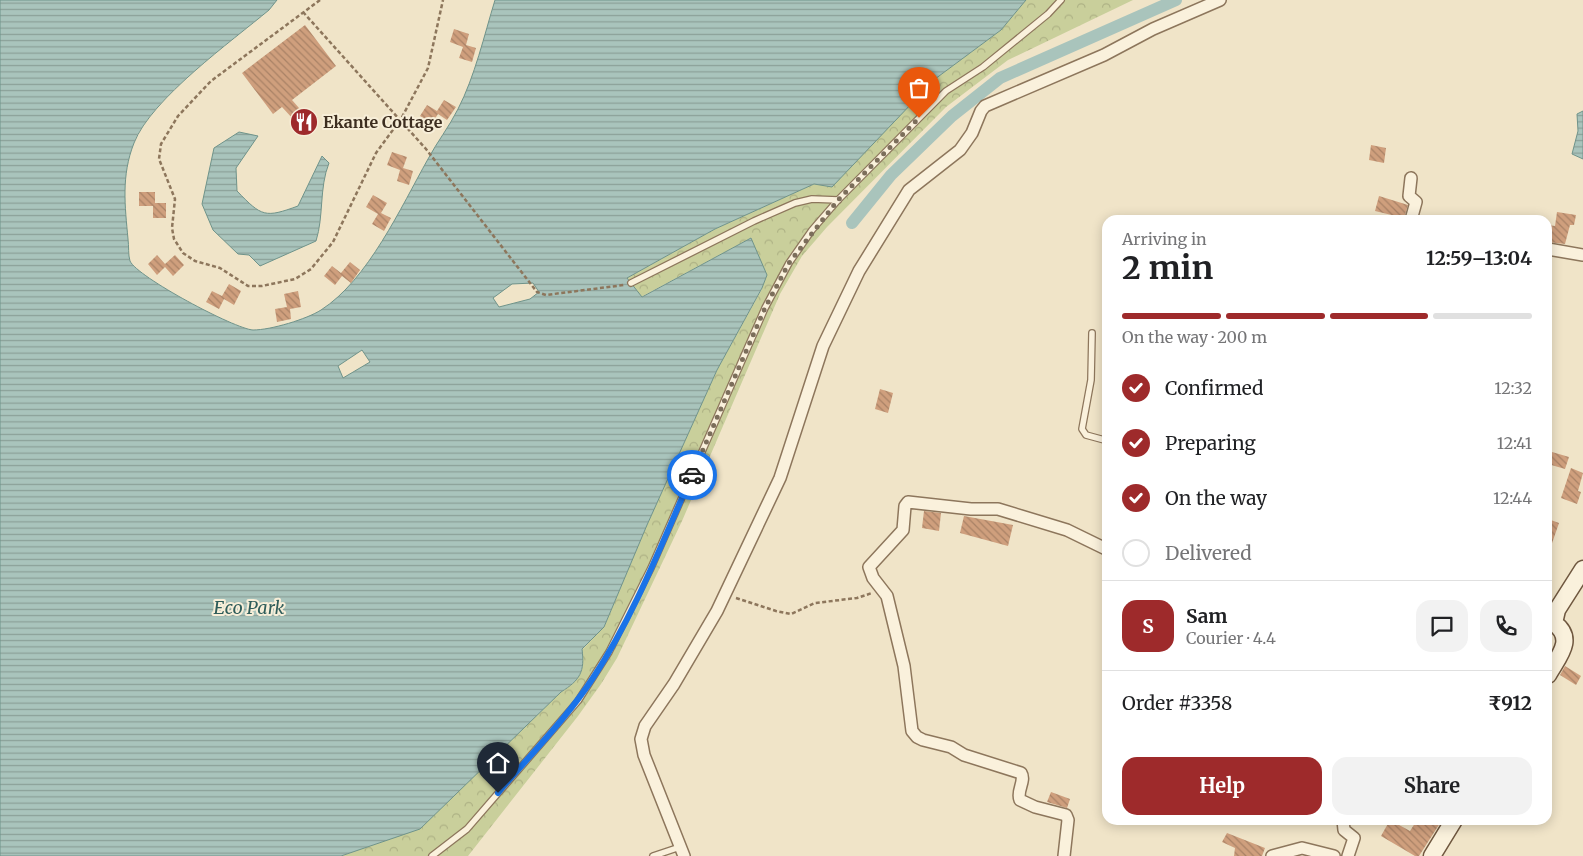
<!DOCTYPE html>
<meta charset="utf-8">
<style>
body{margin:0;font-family:Merriweather,serif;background:#f2f2f2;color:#202124;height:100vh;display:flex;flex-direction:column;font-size:19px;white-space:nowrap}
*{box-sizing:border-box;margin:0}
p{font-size:16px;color:#757577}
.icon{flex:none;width:28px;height:28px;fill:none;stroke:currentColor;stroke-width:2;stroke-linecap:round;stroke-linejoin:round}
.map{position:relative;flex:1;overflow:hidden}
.panel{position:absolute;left:1102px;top:215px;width:450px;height:610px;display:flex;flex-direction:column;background:#fff;border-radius:15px;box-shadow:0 2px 12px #0003}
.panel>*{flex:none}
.pin{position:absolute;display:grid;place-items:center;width:42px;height:42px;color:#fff;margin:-51px -21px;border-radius:50% 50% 50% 0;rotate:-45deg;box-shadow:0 0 5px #0007}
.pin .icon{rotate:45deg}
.courier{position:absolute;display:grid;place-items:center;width:50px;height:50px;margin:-25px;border:4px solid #1a73e8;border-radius:50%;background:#fff;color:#222;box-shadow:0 1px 6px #0007}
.headline em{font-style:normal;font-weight:700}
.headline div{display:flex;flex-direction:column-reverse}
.headline{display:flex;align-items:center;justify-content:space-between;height:85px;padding:0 20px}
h1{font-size:32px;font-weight:700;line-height:38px}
.bar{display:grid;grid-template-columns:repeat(4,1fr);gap:8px 5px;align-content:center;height:60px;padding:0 20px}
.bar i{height:6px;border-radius:4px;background:#e0e0e0}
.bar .selected{background:#9e2a2b}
.bar p{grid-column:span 4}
.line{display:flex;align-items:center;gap:12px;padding:0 20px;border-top:1px solid #e0e0e0}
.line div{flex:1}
.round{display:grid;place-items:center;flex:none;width:52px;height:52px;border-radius:15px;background:#f2f2f2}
ol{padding:0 20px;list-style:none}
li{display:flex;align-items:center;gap:15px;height:55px}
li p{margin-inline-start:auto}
li .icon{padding:5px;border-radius:50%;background:#9e2a2b;color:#fff;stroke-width:4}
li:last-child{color:#757577}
li i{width:28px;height:28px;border:2px solid #e0e0e0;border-radius:50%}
.button{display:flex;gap:10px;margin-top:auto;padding:10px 20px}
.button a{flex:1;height:58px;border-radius:15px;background:#9e2a2b;color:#fff;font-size:20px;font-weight:700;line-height:58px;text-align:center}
.button a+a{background:#f2f2f2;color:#202124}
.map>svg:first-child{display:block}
.park{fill:url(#park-crowns)}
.water{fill:url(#water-rules);stroke:#6f938a;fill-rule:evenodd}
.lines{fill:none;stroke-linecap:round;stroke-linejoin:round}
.canal{stroke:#a9c4bc;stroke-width:12}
.building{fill:url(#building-back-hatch)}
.lane-casing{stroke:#8d765c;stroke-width:8}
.street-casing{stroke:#8d765c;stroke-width:14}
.secondary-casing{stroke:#6f573f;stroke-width:19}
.path{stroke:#8d765c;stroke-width:2.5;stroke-dasharray:4 2.5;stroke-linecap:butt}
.lane{stroke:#faf1dc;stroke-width:5.5}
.street{stroke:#faf1dc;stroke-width:11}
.secondary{stroke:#faf1dc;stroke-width:16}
.done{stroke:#7c6e5b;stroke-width:5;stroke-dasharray:0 9}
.route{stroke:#1a73e8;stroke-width:6}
.labels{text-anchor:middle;stroke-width:4;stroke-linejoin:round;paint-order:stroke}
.poi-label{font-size:16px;font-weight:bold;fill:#3d2e20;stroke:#f7eed8;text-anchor:start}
.water-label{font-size:18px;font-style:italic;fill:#2f5d5a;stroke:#f7eed8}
</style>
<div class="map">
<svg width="1583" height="856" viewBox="0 0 1583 856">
<defs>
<pattern id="park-crowns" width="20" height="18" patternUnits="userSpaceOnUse" patternTransform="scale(1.25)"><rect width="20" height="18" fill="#c9cf9b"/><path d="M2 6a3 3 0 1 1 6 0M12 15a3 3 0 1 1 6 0" fill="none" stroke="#aeb285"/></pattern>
<pattern id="water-rules" width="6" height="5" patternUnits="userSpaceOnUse" patternTransform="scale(1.25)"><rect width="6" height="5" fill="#a9c4bc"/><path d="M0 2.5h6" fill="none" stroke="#8ba098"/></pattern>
<pattern id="building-back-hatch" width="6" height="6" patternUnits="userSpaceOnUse" patternTransform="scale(1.25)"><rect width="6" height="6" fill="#cf9f7d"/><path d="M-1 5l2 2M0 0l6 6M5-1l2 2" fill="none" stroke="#a98266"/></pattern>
</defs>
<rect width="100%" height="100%" fill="#f0e4c8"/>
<path class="park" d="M 1026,0 L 1133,0 L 1008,60 L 946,107 L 827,227 L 802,256 L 780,294 L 682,521 L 617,658 L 601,684 L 578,716 L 468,856 L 341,856 L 420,828 L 561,692 C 580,680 585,672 582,650 L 604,627 L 647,525 L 717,370 L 762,289 L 751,238 L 641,297 L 627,278 L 715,229 L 814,184 L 823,184 L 935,79 L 1001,30 Z"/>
<g class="water">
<path d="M 0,0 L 277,0 L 269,10 C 232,41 151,99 134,143 C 121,176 125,206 128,239 C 129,246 128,255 130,261 C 137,277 235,329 253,330 C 271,330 307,319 321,310 C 368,280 401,207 428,159 C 437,142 449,127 458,109 C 475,76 484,36 495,0 L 1026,0 L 1001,30 L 935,79 L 832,187 L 814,184 L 715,229 L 627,278 L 642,297 L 751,238 L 767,275 L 762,288 L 717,370 L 647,525 L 604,627 L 582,649 C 585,672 580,680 561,692 L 420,829 L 341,856 L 0,856 ZM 533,283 L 539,292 L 530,299 L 499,307 L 493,298 L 512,284 ZM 362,350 L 370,362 L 343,378 L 338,366 Z"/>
<polygon points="1583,111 1583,159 1572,154 1578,131 1577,114"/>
<path d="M 239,132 L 258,136 L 236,168 L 237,191 C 262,217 265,218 298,206 L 322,156 L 329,163 C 319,188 324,216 316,241 L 260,266 L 249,255 L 238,254 L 213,230 L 202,204 L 214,148 Z"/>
</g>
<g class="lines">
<polyline class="canal" points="852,223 891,175 952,116 1000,78 1176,0"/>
</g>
<g class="building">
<polygon points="305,25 336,66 292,100 313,124 305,132 282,107 273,114 242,73"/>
<polygon points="454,29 469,34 466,45 476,48 472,62 459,58 463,47 450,42"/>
<polygon points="444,100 456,107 447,120 438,114 432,123 420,116 427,105 437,111"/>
<polygon points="1371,145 1386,148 1384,163 1369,160"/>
<polygon points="392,152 407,157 403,168 413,171 409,185 397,181 400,170 387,165"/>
<polygon points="139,192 155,192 155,203 166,203 166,218 153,218 153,206 139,206"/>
<polygon points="373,195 387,203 381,213 391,218 384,231 372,224 378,214 366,207"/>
<polygon points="1379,196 1408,205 1404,218 1375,211"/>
<polygon points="1557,212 1576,215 1574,225 1570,225 1565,244 1548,242 1548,225 1555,226"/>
<polygon points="157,255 165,264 175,255 184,265 173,276 165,267 157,275 148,264"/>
<polygon points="350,262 360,270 351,283 342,276 335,285 324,276 332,266 341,273"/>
<polygon points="229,284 241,291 234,305 224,299 219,309 206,302 212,291 222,296"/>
<polygon points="298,291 301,307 290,309 291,319 277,322 275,309 287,307 284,294"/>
<polygon points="880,389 893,393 888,413 875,409"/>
<polygon points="1552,452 1569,457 1565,469 1548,464"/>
<polygon points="1571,468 1583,473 1578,491 1581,492 1577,504 1561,498"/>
<polygon points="924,511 941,513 939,531 922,528"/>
<polygon points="964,516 1013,525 1008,546 960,533"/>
<polygon points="1548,519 1559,523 1549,552 1548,552"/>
<polygon points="1565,666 1581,676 1576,685 1560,675"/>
<polygon points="1051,792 1070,799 1067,808 1047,802"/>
<polygon points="1390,820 1410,831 1417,820 1442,820 1419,856 1415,856 1381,836"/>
<polygon points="1227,833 1265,848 1262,856 1234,856 1235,848 1222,842"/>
</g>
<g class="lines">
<defs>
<g id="lane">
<polyline points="631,283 754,221 795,203 812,199 838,200"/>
<polyline points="1092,333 1091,380 1082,429 1086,435 1108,441"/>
<polyline points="432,856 467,829 578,701 609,652 651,568 765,308 789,263 812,230 838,200 946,91 983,67 1048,14 1061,0"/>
<polyline points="653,856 680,847"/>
</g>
<g id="street">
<polyline points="1411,178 1409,196 1416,202 1411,220"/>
<polyline points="1548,249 1583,255"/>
<polyline points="1343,820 1344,830 1354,838 1348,856"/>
<polyline points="684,856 644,755 641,739 645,726 674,684 717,611 780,478 823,346 859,271 909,190 960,150 972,133 981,111 985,106 1104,55 1153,29 1220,0"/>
<path d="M 1064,856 L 1068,820 L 1066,815 L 1035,807 L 1020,800 C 1016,791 1026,781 1021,773 L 964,755 L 951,747 L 923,740 L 917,737 L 912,731 L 904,666 L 887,596 L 873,578 L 869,567 L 903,530 L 905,506 L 908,502 L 971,509 L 998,509 L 1067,530 L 1108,550"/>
<polyline points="1272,856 1302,848 1334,856"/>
</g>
<g id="secondary">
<path d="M 1548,675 C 1558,657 1576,639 1554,623 L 1557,610 L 1583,569"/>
<polyline points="1432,856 1454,820"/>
</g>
</defs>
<use href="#lane" class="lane-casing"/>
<use href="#street" class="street-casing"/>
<use href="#secondary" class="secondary-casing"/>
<g class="path">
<polyline points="320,0 211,81 178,116 161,144 159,159 175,199 172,228 174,239 183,253 195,261 220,268 248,286 262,286 295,279 311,269 333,242 376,153 401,119 428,68 443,0"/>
<polyline points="303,12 426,149 537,292 546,295 624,285"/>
<polyline points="736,598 776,611 791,614 815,603 857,598 872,593"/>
</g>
<use href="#lane" class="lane"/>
<use href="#street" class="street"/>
<use href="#secondary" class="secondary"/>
</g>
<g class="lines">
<polyline class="done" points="692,475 765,308 789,263 838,200 919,118"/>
<path class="route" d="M 498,793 C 530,755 566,719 593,678 C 634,616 662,543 692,475"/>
</g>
<defs>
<symbol id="restaurant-disc" viewBox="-11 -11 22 22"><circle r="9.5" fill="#9e2a2b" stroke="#f7eed8"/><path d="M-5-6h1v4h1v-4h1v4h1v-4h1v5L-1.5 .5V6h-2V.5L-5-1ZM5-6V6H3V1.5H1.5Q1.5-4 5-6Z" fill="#fff"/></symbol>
</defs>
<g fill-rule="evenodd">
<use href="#restaurant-disc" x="288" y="106" width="32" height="32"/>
</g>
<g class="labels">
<g class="poi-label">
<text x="323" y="128">Ekante Cottage</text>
</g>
<g class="water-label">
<text x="249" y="614">Eco Park</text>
</g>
</g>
</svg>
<div class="pin" style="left:919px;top:118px;background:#ea580c"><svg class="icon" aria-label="bag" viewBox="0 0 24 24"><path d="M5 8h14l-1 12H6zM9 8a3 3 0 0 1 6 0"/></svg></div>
<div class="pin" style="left:498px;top:793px;background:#1f2937"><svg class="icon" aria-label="home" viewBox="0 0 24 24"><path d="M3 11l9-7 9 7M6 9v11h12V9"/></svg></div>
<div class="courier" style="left:692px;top:475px"><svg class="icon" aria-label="car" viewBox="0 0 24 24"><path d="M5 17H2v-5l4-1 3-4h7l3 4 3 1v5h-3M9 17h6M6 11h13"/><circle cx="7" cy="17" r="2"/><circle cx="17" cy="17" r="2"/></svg></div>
<section class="panel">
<div class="headline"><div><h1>2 min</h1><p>Arriving in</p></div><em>12:59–13:04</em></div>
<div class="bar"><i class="selected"></i><i class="selected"></i><i class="selected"></i><i></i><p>On the way · 200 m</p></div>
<ol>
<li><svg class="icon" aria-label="check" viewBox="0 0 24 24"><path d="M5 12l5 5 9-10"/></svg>Confirmed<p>12:32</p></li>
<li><svg class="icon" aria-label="check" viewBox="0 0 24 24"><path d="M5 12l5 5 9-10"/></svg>Preparing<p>12:41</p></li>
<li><svg class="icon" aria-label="check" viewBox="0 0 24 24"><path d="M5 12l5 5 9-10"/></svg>On the way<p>12:44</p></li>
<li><i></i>Delivered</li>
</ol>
<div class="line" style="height:90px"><b class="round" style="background:#9e2a2b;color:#fff">S</b><div><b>Sam</b><p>Courier · 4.4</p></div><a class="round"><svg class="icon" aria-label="chat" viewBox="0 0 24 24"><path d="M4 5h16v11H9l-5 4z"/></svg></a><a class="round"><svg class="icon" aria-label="phone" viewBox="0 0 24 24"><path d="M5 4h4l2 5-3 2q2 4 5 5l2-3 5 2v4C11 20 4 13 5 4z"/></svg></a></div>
<div class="line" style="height:65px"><div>Order #3358</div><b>₹912</b></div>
<div class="button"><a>Help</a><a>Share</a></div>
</section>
</div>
